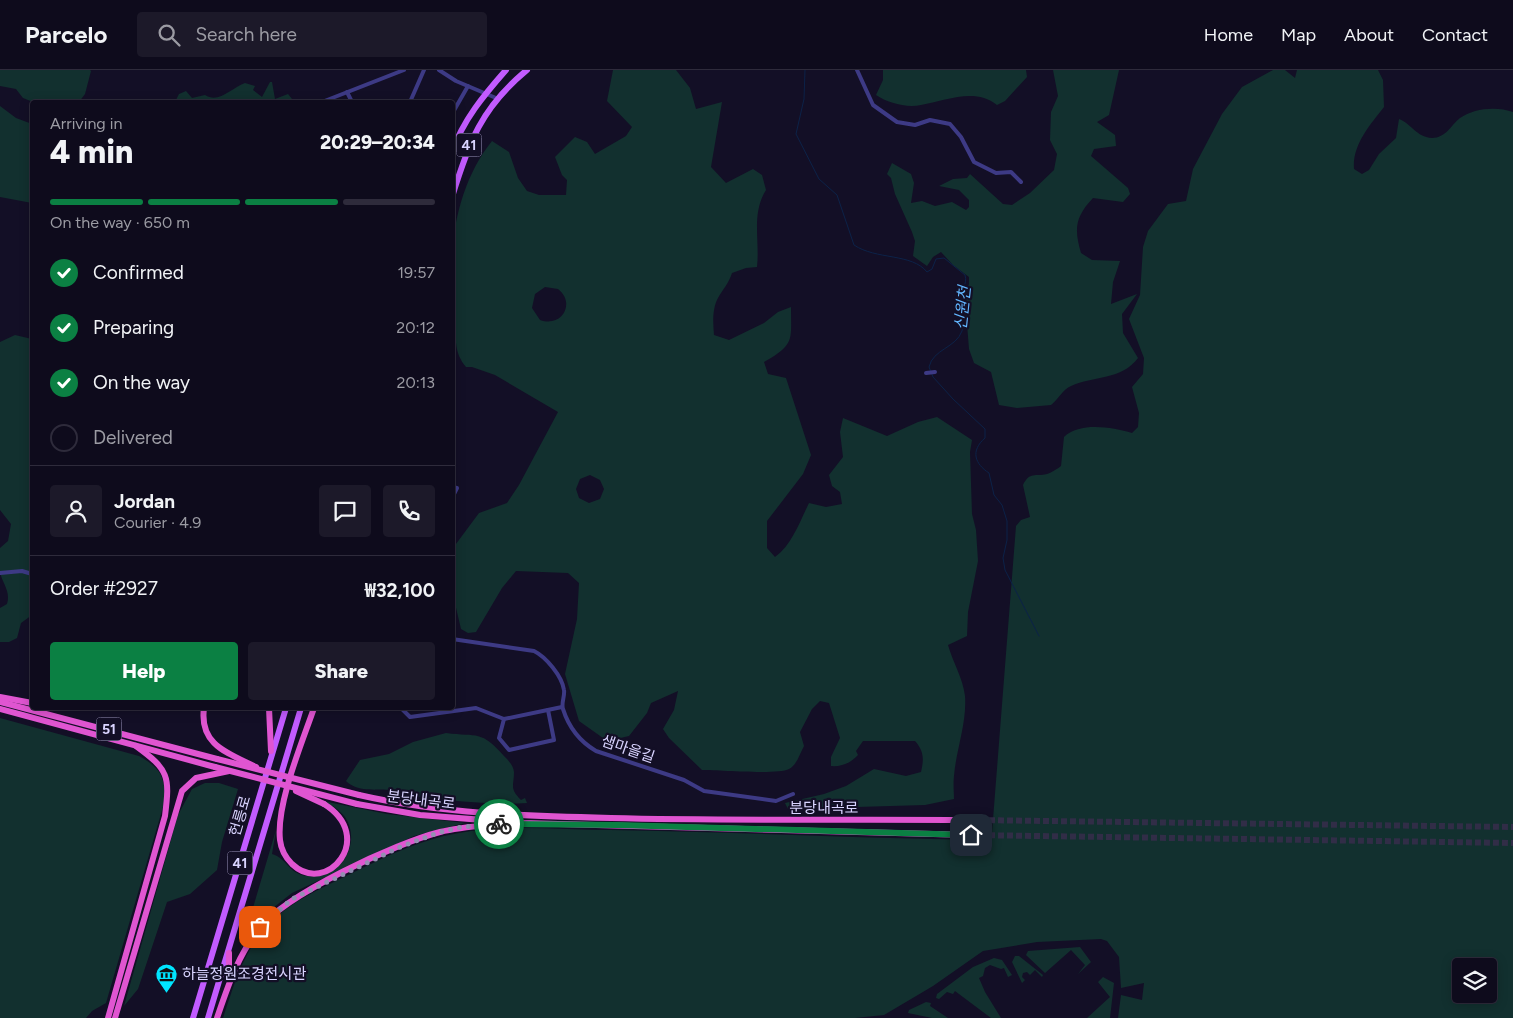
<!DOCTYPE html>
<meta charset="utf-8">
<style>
body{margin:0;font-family:Figtree,"Noto Sans KR",sans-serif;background:#1c1929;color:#f1f3f6;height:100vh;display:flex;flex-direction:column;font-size:19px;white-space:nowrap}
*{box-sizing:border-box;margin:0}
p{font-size:16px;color:#9b9ba3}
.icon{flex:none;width:28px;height:28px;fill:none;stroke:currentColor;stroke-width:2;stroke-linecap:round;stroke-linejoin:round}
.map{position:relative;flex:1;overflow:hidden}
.drawer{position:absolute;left:30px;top:30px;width:425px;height:610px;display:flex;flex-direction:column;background:#0e0b1c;border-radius:5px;box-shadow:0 2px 12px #0003,0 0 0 1px #2e2b3b}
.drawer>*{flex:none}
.fabs{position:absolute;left:1452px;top:888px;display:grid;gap:10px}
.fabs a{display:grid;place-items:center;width:45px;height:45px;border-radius:5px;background:#0e0b1c;box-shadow:0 2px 12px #0003,0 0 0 1px #2e2b3b;font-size:25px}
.pin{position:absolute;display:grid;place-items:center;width:42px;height:42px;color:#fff;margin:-21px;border-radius:10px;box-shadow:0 2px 8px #0006}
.courier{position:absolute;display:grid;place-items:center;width:50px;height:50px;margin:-25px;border:4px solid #0b8043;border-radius:50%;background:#fff;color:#222;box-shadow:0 1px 6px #0007}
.overview em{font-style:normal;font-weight:800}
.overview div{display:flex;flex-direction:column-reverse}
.overview{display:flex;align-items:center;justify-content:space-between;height:85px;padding:0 20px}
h1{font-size:32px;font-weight:800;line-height:38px}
.bar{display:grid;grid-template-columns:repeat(4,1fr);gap:8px 5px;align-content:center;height:60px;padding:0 20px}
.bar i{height:6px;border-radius:4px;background:#2e2b3b}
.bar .on{background:#0b8043}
.bar p{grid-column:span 4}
.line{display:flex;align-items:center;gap:12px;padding:0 20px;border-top:1px solid #2e2b3b}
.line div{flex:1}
.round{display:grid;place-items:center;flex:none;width:52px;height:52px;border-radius:5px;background:#1c1929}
ol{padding:0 20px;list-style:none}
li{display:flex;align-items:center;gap:15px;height:55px}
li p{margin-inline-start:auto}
li .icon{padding:5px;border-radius:50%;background:#0b8043;color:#fff;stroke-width:4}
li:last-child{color:#9b9ba3}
li i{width:28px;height:28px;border:2px solid #2e2b3b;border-radius:50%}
.action{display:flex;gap:10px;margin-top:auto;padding:10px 20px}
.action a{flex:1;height:58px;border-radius:5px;background:#0b8043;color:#fff;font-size:20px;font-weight:800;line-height:58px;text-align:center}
.action a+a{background:#1c1929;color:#f1f3f6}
header{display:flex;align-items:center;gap:30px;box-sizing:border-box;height:70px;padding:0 25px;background:#0e0b1c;border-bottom:1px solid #2e2b3b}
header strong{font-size:24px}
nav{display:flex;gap:28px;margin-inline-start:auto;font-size:18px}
.search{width:350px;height:45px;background:#1c1929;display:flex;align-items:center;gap:12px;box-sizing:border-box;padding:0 18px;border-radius:5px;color:#9b9ba3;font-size:19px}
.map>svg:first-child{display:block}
.green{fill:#12302f;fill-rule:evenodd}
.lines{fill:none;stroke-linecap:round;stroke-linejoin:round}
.stream{stroke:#0c2248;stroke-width:1}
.trunk-tunnel{stroke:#312d47;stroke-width:6;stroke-dasharray:6 3;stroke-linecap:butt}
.minor{stroke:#3d3a85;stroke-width:4}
.primary{stroke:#c25bff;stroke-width:6}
.trunk{stroke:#e055d1;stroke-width:6}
.trunk-bridge{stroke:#e055d1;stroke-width:6}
.done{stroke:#948fb3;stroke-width:5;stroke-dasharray:0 9}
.route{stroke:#0b8043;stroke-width:6}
.labels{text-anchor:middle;stroke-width:4.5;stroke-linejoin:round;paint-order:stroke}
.shield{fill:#130f26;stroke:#9e99be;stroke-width:1}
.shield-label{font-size:14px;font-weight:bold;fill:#d9d4ff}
.street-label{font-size:15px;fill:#d9d4ff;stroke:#130f26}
.poi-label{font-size:15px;fill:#d9d4ff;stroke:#130f26;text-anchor:start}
.water-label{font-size:16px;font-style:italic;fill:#62b6ff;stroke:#130f26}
</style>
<header>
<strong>Parcelo</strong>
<div class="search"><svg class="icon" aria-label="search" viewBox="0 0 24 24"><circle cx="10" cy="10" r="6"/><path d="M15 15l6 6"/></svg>Search here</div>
<nav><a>Home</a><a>Map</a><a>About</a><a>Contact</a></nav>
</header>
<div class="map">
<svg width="1513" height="948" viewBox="0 0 1513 948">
<rect width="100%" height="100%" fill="#130f26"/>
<g class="green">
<polygon points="0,0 90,0 91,1 85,24 79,32 33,32 23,28 16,19 0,16"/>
<path d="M 613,0 L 676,0 L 690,18 L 696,39 L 722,32 L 711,97 L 726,113 L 753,99 L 762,105 L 766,120 C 751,144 760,170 757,197 L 746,198 L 732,203 C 729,213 723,219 718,228 C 712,239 713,253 714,265 L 729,270 L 764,253 L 778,242 L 791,237 C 791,271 795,274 764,292 L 768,304 L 786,308 L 811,385 L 803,404 L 767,451 L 767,478 L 775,487 C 792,475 800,451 809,433 L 826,437 L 842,434 L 840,422 L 832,416 L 829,405 L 843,387 L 840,362 L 843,348 L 887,366 L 918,352 L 937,347 L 972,370 L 970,382 L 972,444 L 976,460 L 978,491 L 968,542 L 967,566 L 948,575 C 953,593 963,608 965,626 C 967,653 956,680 954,706 C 953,714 954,722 954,729 L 925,735 L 788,739 L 785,733 L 824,724 L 846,716 L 874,699 L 906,706 L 921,702 C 924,689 924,681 915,671 L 863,671 L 856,681 L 858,685 C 851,693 841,697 831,696 L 831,687 L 840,668 L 829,633 L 820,631 L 812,639 L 800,662 L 804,676 C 800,683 797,695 789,699 C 777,705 720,700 702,700 L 669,668 L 663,659 L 674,640 L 678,621 L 651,633 L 647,643 L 629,666 L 616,669 L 603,668 L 579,651 L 565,604 L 577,549 L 579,513 L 568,503 L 516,501 L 502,518 L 476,562 L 468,563 L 461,559 L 453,525 L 453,478 L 479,443 L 507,433 L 519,415 L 558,342 L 495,305 L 472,297 L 466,297 C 454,282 457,273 454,254 C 445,194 453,119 492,71 L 509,82 L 518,108 L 527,121 L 539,125 L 566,125 L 567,110 L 562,105 L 555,87 L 575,67 L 587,72 L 595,84 L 626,66 L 632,57 L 607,31 ZM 545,217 L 558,219 C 576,233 562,258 540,250 L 532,238 L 535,224 ZM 590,405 L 600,410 L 604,419 L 600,429 L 589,433 L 579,428 L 576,419 L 580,409 Z"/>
<path d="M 883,0 L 1026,0 L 1027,7 L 1005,31 L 997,35 C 975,17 945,31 921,35 C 906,38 888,33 876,25 L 883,10 Z"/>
<path d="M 1053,0 L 1119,0 L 1109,45 L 1097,52 L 1115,65 L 1116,76 L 1094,79 L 1091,86 L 1128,118 L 1130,124 L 1123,132 L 1093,128 C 1075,147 1074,159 1081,183 L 1092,190 L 1120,191 L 1113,212 L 1111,234 L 1137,224 L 1122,244 L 1123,263 L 1138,288 C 1122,310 1093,306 1071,316 C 1063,319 1058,330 1051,335 L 1017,338 L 999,335 L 991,302 L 974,293 L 969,279 L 967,254 L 962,238 L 962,230 L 969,214 L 969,207 L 953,195 L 941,182 L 933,187 L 927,196 L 913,186 L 915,171 L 912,162 L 895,124 L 891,108 L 887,104 L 892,93 L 911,104 L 914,113 L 911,133 L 922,131 L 935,136 L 952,132 L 966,140 L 969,137 L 969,130 L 959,120 L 939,116 L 953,109 L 967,108 L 970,104 L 1003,134 L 1012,135 L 1030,123 L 1054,100 L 1057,84 L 1050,70 L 1051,42 L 1058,26 Z"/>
<path d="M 1273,0 L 1285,0 L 1295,8 L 1297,0 L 1378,0 L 1383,10 L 1384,37 C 1370,55 1352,75 1354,99 L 1362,104 L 1369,100 L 1379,84 L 1396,68 L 1399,49 C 1412,54 1416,67 1432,68 C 1446,68 1451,55 1460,48 C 1474,38 1497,36 1513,42 L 1513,948 L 1118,948 L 1121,925 L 1142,930 L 1144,913 L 1121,918 L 1119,887 L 1107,871 L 1101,869 L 1037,872 L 983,881 L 933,916 L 884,945 L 855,948 L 223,948 C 233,918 242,885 263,861 C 285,834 316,821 346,806 C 383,788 418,770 459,763 C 507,754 561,760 610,760 C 731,762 852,768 974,770 L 974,775 L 991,775 L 1016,456 L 1021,450 L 1030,447 L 1023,415 C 1030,401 1035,407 1047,404 C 1051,403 1057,399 1061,396 L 1064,367 C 1080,352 1111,357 1132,363 L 1138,357 L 1139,343 L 1132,317 L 1143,304 L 1144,288 L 1129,249 L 1140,225 L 1143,177 L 1148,161 L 1168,134 L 1186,131 L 1193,99 L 1222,44 L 1242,17 ZM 1461,896 L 1489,896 L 1489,924 L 1461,924 Z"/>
<path d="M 270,12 L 272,12 L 275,29 L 288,24 L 292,29 L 285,32 L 175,32 L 179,24 L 186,21 L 192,28 L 205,25 C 219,34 231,18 245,13 L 255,16 L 253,20 L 262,27 Z"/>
<polygon points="0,36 16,48 32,54 32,133 0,127"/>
<path d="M 15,265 L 32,269 L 32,545 L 21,553 L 17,568 L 9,572 L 0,572 L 0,538 L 7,534 C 11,521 2,513 0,502 C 0,495 0,486 0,478 L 8,471 L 11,454 L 0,440 L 0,272 Z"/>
<path d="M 0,648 L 139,686 C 160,698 165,706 165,730 L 106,933 L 92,941 L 86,948 L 0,948 Z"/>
<path d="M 446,663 C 478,667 481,660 504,686 C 509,691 513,695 514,702 C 514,716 509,718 521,730 L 525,728 L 527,733 C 491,735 455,731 419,727 C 409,726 399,721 389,720 C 375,719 357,722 346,711 L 360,690 L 389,684 L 413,672 Z"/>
<polygon points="205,713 219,713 238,719 222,772 217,800 190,824 167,832 138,919 124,936 178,745 192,719"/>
<path d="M 323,731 L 387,744 L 465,753 L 414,766 L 292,823 L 264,845 L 241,878 L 276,760 L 272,784 C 289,789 289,808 314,806 C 344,805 361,771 345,747 C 339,739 331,735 323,731 Z"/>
<polygon points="1080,877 1091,892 1078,904 1085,895 1071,880 1045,903 1026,885 1028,881"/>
<polygon points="1015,886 1019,886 1043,905 1042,907 1035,900 1030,905 1027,902 1023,903 1022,907 1025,910 1022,913 1012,892"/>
<polygon points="994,888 1002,890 1012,905 1008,907 1004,898 1001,899 990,895 985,898 983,906 979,908 985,922 1001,948 991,948 955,921 953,924 947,922 939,929 936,928 937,924 973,897"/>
<polygon points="1103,907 1114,913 1110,948 1087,948 1110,927 1098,912"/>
<polygon points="926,932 931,933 930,936 948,948 932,948 908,943 909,940"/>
</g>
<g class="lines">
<path class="stream" d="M 805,0 L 804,29 L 796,64 L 819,109 L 837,125 L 854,175 C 876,190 912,183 927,202 L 932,199 L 936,189 L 944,188 L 965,205 C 968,215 960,221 959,231 C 958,241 965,251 962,261 C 956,278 933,279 929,297 L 933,307 L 953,329 L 985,359 L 985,368 C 970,381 975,394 989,403 L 994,425 L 1002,435 L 1007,451 L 1007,470 L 1003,488 L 1005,500 L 1039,566"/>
<g class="trunk-tunnel">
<polyline points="971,750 1513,757"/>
<polyline points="971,765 1513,773"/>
</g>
<g class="minor">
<polyline points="439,0 456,11 496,28"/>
<polyline points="857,0 873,35 897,52 915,55 930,50 950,54 961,67 974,92 996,103 1011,102 1021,112"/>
<polyline points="347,22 352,32"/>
<polyline points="322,32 404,0"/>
<polyline points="410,32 424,0"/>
<polyline points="452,44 468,16"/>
<polyline points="926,303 935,302"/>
<polyline points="452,417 457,418 452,428"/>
<polyline points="0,503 22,501 32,504"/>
<path d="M 452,569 L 534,581 C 546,587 562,606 564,620 C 565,626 561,633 563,639 C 569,658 579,671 596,681 L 684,710 L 704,721 L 776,731 L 793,724"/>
<polyline points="401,638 410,647 476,638 504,649 562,637"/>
<polyline points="504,649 499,668 509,680 554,670 548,640"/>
</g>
<g class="primary">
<path d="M 452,82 C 463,50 484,25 506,0"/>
<path d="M 452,127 C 469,72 481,38 527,0"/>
<polyline points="193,948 286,638"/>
<polyline points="208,948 301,638"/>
</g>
<g class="trunk">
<polyline points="0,627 32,633"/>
<polyline points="0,632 217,689"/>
<path d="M 204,638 C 199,675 228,683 256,697"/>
<polyline points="269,638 271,681"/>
<path d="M 314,638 C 302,673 276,734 280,770 C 281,779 285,787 292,794 C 327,827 377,767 324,734"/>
<polyline points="0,639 215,697"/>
<path d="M 359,725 C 442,744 526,746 611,748 C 731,751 851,749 971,750"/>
<polyline points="357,734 420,745 521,753 971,765"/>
<polyline points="229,883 229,909"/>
<path d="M 108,948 L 165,746 C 170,706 169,700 136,676"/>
<polyline points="115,948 182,721 196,708 229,701"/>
<path d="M 217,948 C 228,916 238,885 259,859 C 286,824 396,773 440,762 C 460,757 480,756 500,754"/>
</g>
<g class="trunk-bridge">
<polyline points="217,689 359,725"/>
<polyline points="215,697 357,734"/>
<polyline points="296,721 324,734"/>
</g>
</g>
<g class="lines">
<polyline class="done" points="260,857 292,829 398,778 437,763 462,757 499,754"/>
<polyline class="route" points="499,754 617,755 971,765"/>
</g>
<defs>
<symbol id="museum-pin" viewBox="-11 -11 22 30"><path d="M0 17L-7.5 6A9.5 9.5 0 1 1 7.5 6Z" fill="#00e5ff" stroke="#130f26"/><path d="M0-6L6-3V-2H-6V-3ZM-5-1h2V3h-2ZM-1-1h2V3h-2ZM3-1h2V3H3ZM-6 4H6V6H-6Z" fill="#111"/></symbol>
</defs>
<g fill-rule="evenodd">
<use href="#museum-pin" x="154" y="892" width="25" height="34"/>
</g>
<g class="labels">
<g class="shield">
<rect x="456.5" y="63.5" width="25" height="23" rx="4"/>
<rect x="96.5" y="647.5" width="25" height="23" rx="4"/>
<rect x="227.5" y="781.5" width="25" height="23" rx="4"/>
</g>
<g class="shield-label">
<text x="469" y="80">41</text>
<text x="109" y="664">51</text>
<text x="240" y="798">41</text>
</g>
<g class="street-label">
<text transform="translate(628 679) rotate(19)" y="5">샘마을길</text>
<text transform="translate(421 730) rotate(7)" y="5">분당내곡로</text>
<text x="824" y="743">분당내곡로</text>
<text transform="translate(240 746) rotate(-74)" y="5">헌릉로</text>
</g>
<g class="poi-label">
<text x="182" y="909">하늘정원조경전시관</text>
</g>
<g class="water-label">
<text transform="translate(962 238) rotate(-84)" y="6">신원천</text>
</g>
</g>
</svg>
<div class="fabs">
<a><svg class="icon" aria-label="layers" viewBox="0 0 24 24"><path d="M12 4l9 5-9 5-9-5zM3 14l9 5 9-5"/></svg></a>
</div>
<div class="pin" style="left:260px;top:857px;background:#ea580c"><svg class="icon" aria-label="bag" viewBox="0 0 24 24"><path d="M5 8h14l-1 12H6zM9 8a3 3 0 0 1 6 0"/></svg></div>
<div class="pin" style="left:971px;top:765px;background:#1f2937"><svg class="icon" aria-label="home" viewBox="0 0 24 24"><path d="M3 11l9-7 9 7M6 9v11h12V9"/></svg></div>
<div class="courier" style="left:499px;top:754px"><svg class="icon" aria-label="bike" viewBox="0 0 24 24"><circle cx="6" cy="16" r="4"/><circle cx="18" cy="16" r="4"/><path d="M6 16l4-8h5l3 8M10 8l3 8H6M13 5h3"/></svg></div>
<section class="drawer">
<div class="overview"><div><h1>4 min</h1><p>Arriving in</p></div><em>20:29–20:34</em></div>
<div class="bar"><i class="on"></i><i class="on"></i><i class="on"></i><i></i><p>On the way · 650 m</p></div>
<ol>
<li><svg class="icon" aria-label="check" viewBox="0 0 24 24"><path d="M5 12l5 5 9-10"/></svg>Confirmed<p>19:57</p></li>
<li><svg class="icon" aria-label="check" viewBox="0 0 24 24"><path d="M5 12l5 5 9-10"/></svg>Preparing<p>20:12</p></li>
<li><svg class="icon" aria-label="check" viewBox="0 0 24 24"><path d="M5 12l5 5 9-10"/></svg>On the way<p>20:13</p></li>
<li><i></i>Delivered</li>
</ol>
<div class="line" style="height:90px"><a class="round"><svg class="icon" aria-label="person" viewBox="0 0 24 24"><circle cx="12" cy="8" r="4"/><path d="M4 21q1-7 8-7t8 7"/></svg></a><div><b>Jordan</b><p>Courier · 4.9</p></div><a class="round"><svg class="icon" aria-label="chat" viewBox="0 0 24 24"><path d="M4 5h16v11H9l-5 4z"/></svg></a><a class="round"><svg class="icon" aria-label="phone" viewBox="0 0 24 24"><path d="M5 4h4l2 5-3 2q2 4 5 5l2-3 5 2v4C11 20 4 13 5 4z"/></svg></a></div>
<div class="line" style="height:65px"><div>Order #2927</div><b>₩32,100</b></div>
<div class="action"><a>Help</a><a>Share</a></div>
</section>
</div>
